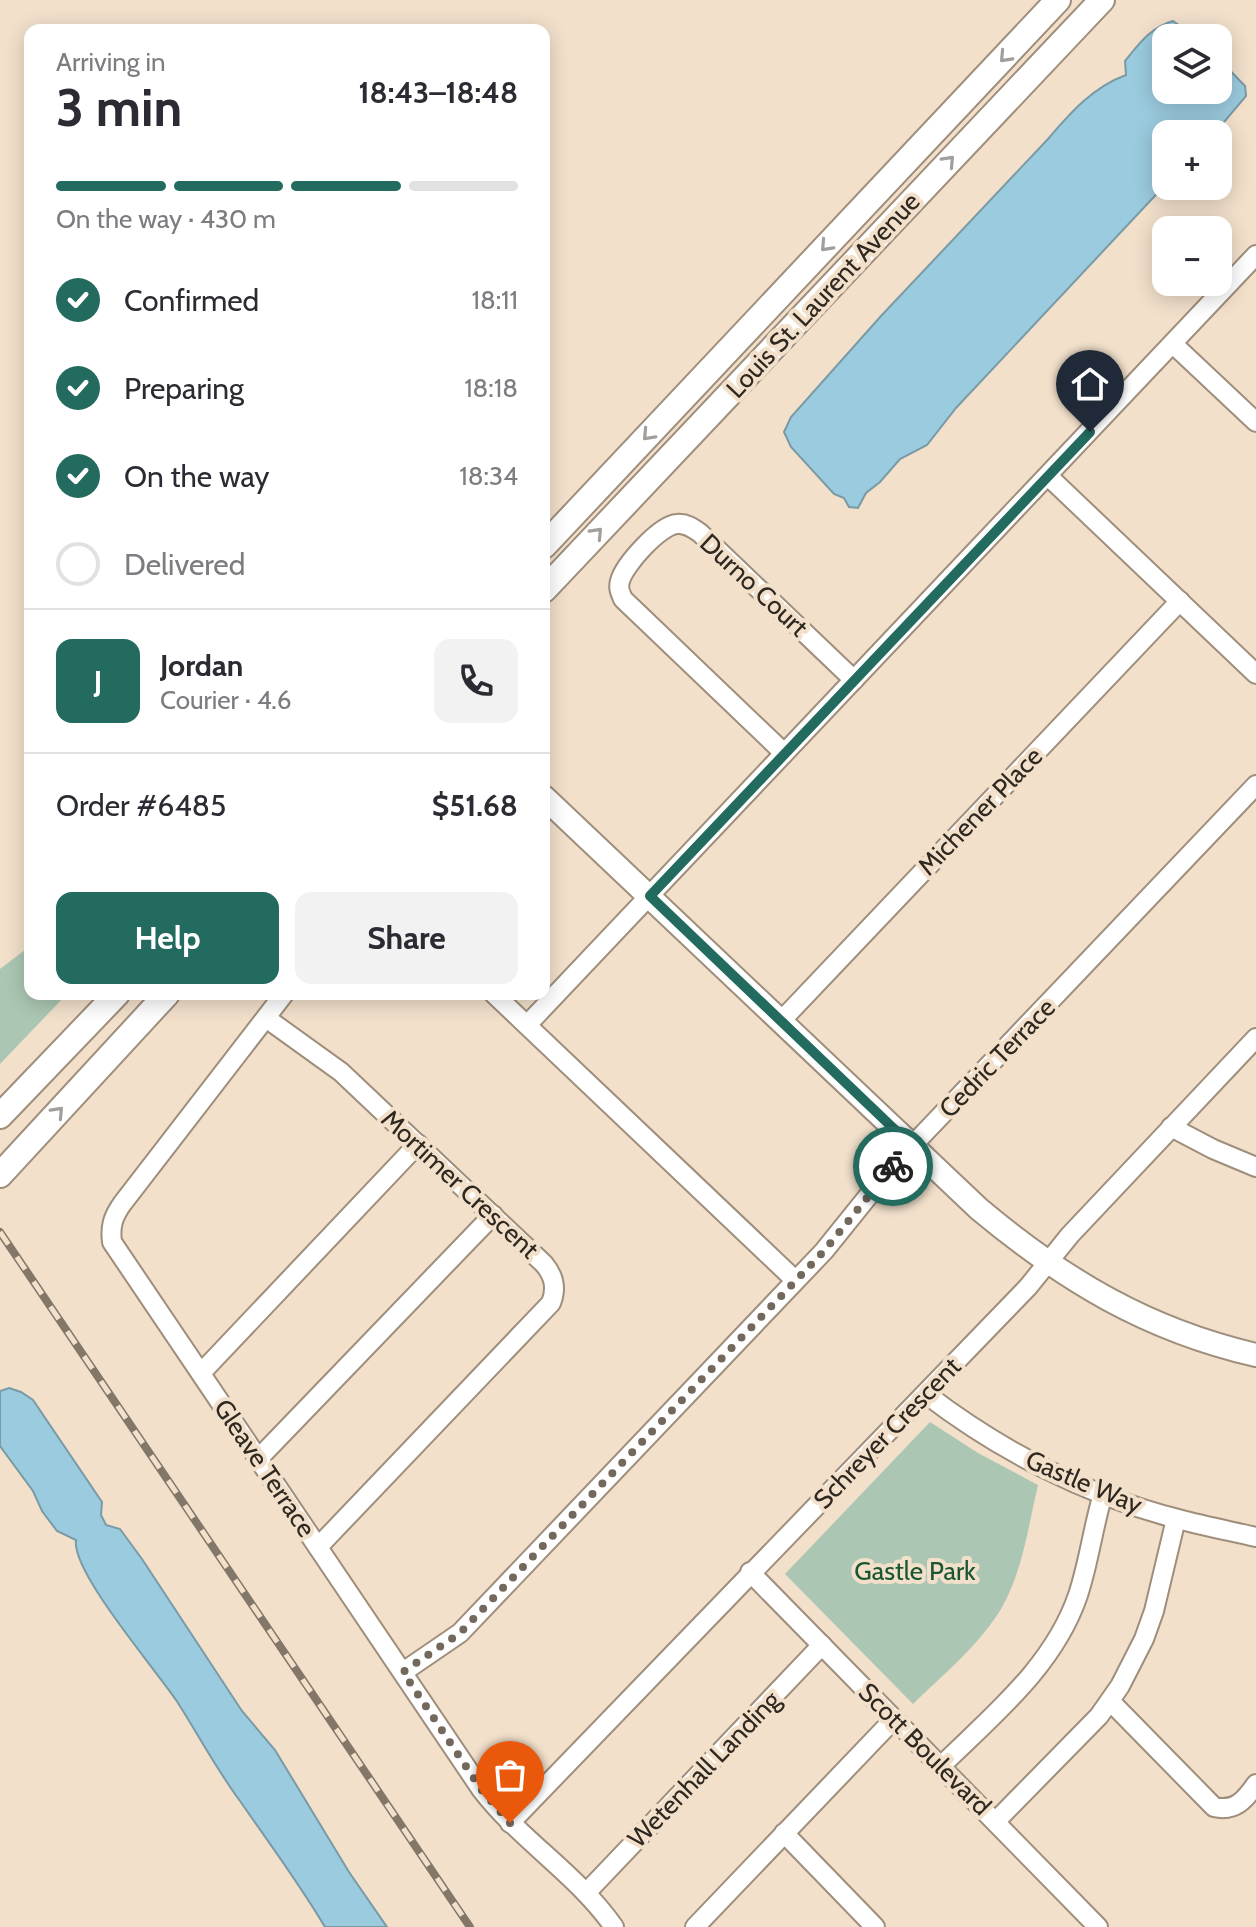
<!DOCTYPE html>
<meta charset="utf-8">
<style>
body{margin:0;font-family:Cabin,sans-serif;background:#f2f2f3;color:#2b2b33;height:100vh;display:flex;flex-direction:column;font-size:30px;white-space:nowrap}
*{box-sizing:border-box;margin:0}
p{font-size:26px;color:#7c7c81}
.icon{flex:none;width:44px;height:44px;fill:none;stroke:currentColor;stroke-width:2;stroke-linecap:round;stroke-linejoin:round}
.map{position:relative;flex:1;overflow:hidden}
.sheet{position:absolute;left:24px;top:24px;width:526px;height:976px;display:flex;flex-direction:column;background:#fff;border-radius:16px;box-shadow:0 4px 20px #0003}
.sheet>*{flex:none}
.fabs{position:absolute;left:1152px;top:24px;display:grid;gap:16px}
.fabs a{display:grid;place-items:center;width:80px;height:80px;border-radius:16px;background:#fff;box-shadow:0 4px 20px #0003;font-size:40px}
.pin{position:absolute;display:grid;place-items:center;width:68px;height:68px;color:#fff;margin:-82px -34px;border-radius:50% 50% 50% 0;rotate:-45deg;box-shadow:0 0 8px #0007}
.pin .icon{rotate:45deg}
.courier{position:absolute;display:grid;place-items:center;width:80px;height:80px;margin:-40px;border:6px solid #236a5f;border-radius:50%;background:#fff;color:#222;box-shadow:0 2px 10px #0007}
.summary em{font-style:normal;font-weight:700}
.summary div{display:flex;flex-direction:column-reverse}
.summary{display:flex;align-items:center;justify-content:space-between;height:136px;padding:0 32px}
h1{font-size:52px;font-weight:700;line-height:60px}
.bar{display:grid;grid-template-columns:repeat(4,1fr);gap:12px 8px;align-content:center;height:96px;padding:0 32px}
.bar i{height:10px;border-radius:6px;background:#e1e1e2}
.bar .current{background:#236a5f}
.bar p{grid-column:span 4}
.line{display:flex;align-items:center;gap:20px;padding:0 32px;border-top:2px solid #e1e1e2}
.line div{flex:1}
.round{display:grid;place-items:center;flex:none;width:84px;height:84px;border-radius:16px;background:#f2f2f3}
ol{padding:0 32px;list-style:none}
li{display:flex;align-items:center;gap:24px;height:88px}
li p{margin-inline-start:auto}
li .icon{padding:8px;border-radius:50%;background:#236a5f;color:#fff;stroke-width:4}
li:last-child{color:#7c7c81}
li i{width:44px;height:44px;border:4px solid #e1e1e2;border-radius:50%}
.cta{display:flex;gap:16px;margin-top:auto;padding:16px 32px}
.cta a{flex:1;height:92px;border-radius:16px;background:#236a5f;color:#fff;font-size:32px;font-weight:700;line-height:92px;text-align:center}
.cta a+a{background:#f2f2f3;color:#2b2b33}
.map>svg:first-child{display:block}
.green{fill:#abc7b3}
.water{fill:#9bcbde;stroke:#7a9aa5;stroke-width:2}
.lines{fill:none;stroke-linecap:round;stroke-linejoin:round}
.minor-casing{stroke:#9e8e7b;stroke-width:22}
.tertiary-casing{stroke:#9e8e7b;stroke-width:26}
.secondary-casing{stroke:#9e8e7b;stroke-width:28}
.minor{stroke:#fff;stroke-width:18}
.tertiary{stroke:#fff;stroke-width:22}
.secondary{stroke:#fff;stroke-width:24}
.rail-casing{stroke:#83776a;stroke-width:8}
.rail{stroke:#f2e0cb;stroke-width:5;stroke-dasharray:15;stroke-linecap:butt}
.oneway{stroke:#a19e9b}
.done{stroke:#73685c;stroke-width:8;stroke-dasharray:0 14.4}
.route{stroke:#236a5f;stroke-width:10}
.labels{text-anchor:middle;stroke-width:8;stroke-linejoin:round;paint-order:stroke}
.street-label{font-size:26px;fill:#2e2820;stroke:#f2e0cb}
.park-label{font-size:26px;fill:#1a5632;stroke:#f2e0cb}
</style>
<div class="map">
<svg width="1256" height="1927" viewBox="0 0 1256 1927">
<rect width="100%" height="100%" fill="#f2e0cb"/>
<g class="green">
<polygon points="30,946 30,994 67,994 0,1064 0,969"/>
<path d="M 930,1422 L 978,1453 L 1038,1485 C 1028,1527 1023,1571 1001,1609 C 979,1645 943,1675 913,1704 L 785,1574 Z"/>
</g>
<g class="water">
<path d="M 1173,21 L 1197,38 L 1166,38 L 1166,90 L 1218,90 L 1218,58 L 1245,86 L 1246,96 L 1214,134 L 1166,134 L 1166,184 L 956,408 L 927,445 L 900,459 L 880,482 L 866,493 L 858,508 L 849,507 L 844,498 L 834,494 L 791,447 L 784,432 L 791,417 L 881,316 L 1048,139 C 1070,113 1093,87 1126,75 L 1125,61 C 1139,44 1151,27 1173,21 Z"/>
<path d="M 9,1388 L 21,1392 L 33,1400 L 102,1502 L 101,1515 L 106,1525 L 120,1529 L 142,1559 L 242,1711 L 275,1750 L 349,1872 L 387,1927 L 325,1927 C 299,1883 269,1843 240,1801 C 217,1770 199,1736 178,1703 C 158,1672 71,1572 76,1540 L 57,1531 L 42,1511 L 33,1491 L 0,1446 L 0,1391 Z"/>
</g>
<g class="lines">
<defs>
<g id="minor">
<polyline points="1173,344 1256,422"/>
<polyline points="1048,476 1256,674"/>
<path d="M 784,753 L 623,599 C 620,592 618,588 620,581 C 624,565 660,525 677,524 C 686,523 693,528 700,533 L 854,680"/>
<path d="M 284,994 L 122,1204 C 113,1217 110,1226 112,1242 L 481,1789 C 520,1840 577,1874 614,1927"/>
<polyline points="494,994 795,1280"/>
<path d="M 266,1018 L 341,1072 L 544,1264 C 554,1276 557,1288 551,1303 L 318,1547"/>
<polyline points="781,1021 1180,601"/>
<polyline points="527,1025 1256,255"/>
<polyline points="1171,1127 1213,1149 1256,1167"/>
<polyline points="201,1373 418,1144"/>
<path d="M 926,1394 C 1000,1451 1088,1496 1178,1519 C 1204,1526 1230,1531 1256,1537"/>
<polyline points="258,1459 493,1215"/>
<polyline points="750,1572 1098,1927"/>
<polyline points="403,1672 460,1633 824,1251 890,1169 1256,785"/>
<path d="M 1110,1701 L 1214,1807 C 1235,1812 1245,1800 1256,1784"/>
<path d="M 941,1766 C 993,1715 1054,1666 1078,1595 C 1089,1562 1093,1527 1103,1494"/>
<polyline points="996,1821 1099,1716 1120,1686 1144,1639 1154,1611 1176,1519"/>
<polyline points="510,1823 1028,1287 1070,1235 1256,1038"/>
<polyline points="784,1833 875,1927"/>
<polyline points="586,1893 822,1645"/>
<polyline points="695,1927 894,1719"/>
</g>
<path id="tertiary" d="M 544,797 L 979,1209 C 1064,1280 1147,1330 1256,1355"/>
<g id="secondary">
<polyline points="544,546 1058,0"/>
<polyline points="544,590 1102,0"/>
<polyline points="0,1116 117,994"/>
<polyline points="0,1175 167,994"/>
</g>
</defs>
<use href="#minor" class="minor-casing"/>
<use href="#tertiary" class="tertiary-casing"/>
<use href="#secondary" class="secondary-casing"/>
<use href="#minor" class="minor"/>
<use href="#tertiary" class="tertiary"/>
<use href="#secondary" class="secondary"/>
<defs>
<polyline id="rail" points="0,1232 470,1927"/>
</defs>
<use href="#rail" class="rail-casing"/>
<use href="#rail" class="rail"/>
</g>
<defs><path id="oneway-chevron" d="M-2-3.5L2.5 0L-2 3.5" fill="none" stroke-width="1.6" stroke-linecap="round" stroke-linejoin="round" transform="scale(2)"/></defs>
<g class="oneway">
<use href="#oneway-chevron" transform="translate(1005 57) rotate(133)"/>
<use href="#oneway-chevron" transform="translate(949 161) rotate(-47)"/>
<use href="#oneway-chevron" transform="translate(826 246) rotate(133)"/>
<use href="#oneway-chevron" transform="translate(648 435) rotate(133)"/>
<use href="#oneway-chevron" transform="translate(597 533) rotate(-47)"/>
<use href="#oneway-chevron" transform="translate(58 1112) rotate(-47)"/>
</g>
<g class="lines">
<polyline class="done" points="510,1823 481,1789 403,1672 460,1633 824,1251 893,1166"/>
<polyline class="route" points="893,1166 913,1147 650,896 1090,432"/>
</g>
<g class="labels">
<g class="street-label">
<text transform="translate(823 295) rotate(-47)" y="9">Louis St. Laurent Avenue</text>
<text transform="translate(754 585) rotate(43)" y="9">Durno Court</text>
<text transform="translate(980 811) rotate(-46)" y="9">Michener Place</text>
<text transform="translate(997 1058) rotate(-46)" y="9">Cedric Terrace</text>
<text transform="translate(460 1184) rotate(43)" y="9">Mortimer Crescent</text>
<text transform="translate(887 1433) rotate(-46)" y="9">Schreyer Crescent</text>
<text transform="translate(265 1468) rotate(56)" y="9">Gleave Terrace</text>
<text transform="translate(1084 1482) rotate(23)" y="9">Gastle Way</text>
<text transform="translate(925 1749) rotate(45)" y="9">Scott Boulevard</text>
<text transform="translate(704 1769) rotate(-46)" y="9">Wetenhall Landing</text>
</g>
<g class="park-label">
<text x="915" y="1580">Gastle Park</text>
</g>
</g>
</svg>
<div class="fabs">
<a><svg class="icon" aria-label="layers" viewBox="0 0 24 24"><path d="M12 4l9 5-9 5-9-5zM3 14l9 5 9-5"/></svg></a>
<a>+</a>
<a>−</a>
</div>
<div class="pin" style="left:510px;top:1823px;background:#ea580c"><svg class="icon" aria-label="bag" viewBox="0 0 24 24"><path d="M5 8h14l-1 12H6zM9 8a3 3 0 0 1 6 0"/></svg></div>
<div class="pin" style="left:1090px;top:432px;background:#1f2937"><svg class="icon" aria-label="home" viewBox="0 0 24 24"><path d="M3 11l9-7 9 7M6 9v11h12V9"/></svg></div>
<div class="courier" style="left:893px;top:1166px"><svg class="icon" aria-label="bike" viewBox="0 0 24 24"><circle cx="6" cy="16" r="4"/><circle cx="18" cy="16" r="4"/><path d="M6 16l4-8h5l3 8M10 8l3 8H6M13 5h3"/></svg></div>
<section class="sheet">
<div class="summary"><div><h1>3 min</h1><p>Arriving in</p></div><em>18:43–18:48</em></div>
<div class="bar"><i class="current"></i><i class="current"></i><i class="current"></i><i></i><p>On the way · 430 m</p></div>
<ol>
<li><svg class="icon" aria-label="check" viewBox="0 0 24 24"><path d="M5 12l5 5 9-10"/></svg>Confirmed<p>18:11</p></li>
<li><svg class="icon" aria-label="check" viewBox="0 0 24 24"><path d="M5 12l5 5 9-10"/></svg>Preparing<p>18:18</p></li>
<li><svg class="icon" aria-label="check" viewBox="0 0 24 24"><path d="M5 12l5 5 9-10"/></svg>On the way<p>18:34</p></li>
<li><i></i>Delivered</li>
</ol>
<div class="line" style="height:144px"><b class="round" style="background:#236a5f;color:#fff">J</b><div><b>Jordan</b><p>Courier · 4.6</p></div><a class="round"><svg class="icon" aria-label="phone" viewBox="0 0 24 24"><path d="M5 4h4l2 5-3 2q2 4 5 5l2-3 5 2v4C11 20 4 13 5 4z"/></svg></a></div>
<div class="line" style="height:104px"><div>Order #6485</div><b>$51.68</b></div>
<div class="cta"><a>Help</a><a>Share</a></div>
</section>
</div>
